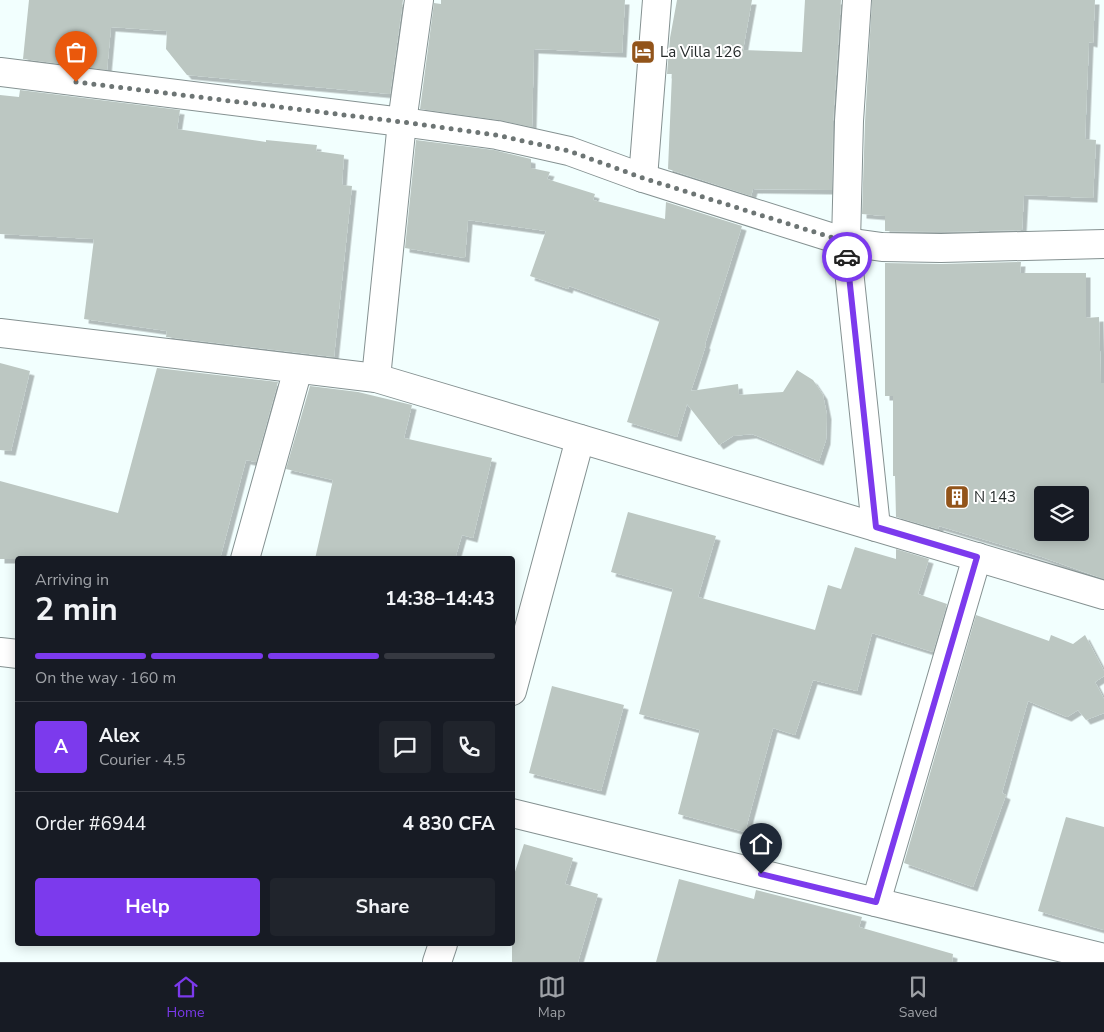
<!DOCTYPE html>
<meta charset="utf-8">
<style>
body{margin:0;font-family:"Nunito Sans",sans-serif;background:#20242c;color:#f1f3f6;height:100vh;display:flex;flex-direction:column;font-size:19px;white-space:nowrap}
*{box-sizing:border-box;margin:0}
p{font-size:16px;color:#9ea1a6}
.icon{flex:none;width:28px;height:28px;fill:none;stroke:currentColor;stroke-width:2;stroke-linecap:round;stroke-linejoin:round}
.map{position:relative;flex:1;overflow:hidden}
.panel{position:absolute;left:15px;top:556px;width:500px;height:390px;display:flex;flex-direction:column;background:#171b24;border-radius:5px;box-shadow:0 2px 12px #0003}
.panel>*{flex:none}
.controls{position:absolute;left:1034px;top:486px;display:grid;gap:10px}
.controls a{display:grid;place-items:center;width:55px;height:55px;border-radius:5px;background:#171b24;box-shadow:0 2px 12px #0003;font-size:25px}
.pin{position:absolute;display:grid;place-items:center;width:42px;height:42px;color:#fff;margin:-51px -21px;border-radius:50% 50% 50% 0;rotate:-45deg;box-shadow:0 0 5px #0007}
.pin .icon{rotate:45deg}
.courier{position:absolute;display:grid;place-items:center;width:50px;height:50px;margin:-25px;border:4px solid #7c3aed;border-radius:50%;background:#fff;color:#222;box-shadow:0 1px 6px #0007}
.headline em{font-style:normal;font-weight:700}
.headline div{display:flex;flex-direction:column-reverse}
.headline{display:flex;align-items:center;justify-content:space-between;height:85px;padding:0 20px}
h1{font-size:32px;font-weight:700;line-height:38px}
.bar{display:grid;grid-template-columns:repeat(4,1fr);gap:8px 5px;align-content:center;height:60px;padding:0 20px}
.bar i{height:6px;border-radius:4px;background:#363941}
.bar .active{background:#7c3aed}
.bar p{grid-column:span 4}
.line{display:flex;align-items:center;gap:12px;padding:0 20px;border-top:1px solid #363941}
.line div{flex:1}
.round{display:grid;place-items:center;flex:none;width:52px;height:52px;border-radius:5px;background:#20242c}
.button{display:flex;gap:10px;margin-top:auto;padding:10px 20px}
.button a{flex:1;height:58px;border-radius:5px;background:#7c3aed;color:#fff;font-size:20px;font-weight:700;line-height:58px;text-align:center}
.button a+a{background:#20242c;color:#f1f3f6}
.tabs{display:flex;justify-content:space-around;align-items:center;height:70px;border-top:1px solid #363941;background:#171b24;font-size:14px;color:#9ea1a6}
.tabs a{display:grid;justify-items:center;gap:2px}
.tabs .active{color:#7c3aed}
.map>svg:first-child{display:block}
.building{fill:#bcc7c2;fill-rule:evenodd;filter:url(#shadow)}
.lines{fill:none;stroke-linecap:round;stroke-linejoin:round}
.minor-casing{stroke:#859191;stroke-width:30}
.minor{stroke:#fff;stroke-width:28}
.done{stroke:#6d7574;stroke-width:5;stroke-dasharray:0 9}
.route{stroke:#7c3aed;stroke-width:6}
.labels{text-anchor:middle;stroke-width:4;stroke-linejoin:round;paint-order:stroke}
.poi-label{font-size:15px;fill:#252a2a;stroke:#fff;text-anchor:start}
</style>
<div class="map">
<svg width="1104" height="962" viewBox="0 0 1104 962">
<defs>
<filter id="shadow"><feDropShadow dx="4.5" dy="4.5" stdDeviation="0" flood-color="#0004"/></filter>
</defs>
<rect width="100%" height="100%" fill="#f2fffe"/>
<g class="building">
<polygon points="29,0 403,0 390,94 187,75 166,49 167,31 111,27 107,70 23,59"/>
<polygon points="441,0 625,0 622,53 534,49 532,127 499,120 420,109 434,3 441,4"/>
<polygon points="677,0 752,0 743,50 802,52 805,0 841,0 833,121 832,190 753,189 751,196 668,169 672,74 667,74 670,38"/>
<polygon points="872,0 1095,0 1093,43 1089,42 1085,139 1096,140 1093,198 1024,195 1022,230 941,232 885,231 885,216 862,214 865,122"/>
<polygon points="20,90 180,110 177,129 266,142 266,140 317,145 316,151 344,155 342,185 352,186 334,357 166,337 167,331 84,319 94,239 0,234 0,95 19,97"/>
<polygon points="416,140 494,150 531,159 531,168 550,172 547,179 595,194 593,200 665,219 666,202 742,226 705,344 706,345 691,391 738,384 739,395 783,392 797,370 813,380 823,395 827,415 826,440 819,461 752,434 733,436 719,445 687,404 677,437 627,422 660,319 569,286 568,289 530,276 546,231 468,220 465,258 405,248"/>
<path d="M 1021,262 L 1020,273 L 1086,273 L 1086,318 L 1099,317 L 1101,383 L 1104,383 L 1104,579 L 1042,557 L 939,526 L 938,529 L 896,517 L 895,476 L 893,476 L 893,396 L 885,396 L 885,263 L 941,264 ZM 1042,495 L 1080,495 L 1080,532 L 1042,532 Z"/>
<polygon points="0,363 30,371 11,451 0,450"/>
<polygon points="157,368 278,382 256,462 246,460 220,559 0,559 0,481 118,513"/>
<polygon points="310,386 358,392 412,405 404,438 492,458 473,538 462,535 455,559 315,559 333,480 286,469"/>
<polygon points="628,512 716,536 698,597 815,630 828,585 841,589 855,547 896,559 896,549 929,559 918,594 947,604 933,652 872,633 857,691 813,680 795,735 773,728 745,832 678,814 700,730 639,714 673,589 611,572"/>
<polygon points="976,615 1049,641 1051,635 1073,644 1085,635 1104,671 1104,676 1095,682 1104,699 1104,713 1086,720 1078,710 1067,717 1028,701 1002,793 1006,795 973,887 904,863"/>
<polygon points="552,686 624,705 601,791 529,773"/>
<polygon points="1066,817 1104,827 1104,930 1038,911"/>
<polygon points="524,844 573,858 565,884 598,894 578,962 512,962 512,881"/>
<polygon points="679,879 754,899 756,890 862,917 859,927 953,954 952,962 656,962"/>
</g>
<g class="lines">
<defs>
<g id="minor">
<polyline points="857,0 849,121 846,242 876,527"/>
<polyline points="0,72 402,122 497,135 569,151 643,178 846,242 882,247 941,248 1104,244"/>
<polyline points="643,178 657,0"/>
<polyline points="0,333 376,378 1104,595"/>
<polyline points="376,378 402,122 419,0"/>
<polyline points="245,559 298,369"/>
<polyline points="0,652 18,654"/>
<polyline points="512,691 580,439"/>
<polyline points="512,813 1104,958"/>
<polyline points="876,902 977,557"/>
<polyline points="437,962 443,944"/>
</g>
</defs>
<use href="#minor" class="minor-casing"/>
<use href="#minor" class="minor"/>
</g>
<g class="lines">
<polyline class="done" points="76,82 402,122 496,135 569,151 643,178 846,242 847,257"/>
<polyline class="route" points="761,874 876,902 977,557 876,527 847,257"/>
</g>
<defs>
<symbol id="hotel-square" viewBox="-11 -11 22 22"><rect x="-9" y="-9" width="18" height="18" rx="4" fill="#92541a" stroke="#fff"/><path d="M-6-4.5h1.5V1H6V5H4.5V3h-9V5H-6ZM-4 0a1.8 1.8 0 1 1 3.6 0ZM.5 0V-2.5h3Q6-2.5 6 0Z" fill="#fff"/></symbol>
<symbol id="building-square" viewBox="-11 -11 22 22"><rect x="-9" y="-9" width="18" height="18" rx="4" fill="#92541a" stroke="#fff"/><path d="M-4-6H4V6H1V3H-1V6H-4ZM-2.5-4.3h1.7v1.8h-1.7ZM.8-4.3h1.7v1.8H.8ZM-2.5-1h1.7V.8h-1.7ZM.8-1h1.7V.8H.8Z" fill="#fff"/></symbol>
</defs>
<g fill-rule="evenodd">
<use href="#hotel-square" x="629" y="38" width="28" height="28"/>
<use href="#building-square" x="943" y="483" width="28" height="28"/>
</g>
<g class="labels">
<g class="poi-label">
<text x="660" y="57">La Villa 126</text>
<text x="974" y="502">N 143</text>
</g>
</g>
</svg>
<div class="controls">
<a><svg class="icon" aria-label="layers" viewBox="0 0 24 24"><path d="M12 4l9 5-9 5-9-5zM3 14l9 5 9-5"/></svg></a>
</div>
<div class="pin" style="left:76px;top:82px;background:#ea580c"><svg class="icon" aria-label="bag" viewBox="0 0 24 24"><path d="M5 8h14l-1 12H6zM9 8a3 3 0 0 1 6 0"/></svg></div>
<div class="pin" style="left:761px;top:874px;background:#1f2937"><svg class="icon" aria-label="home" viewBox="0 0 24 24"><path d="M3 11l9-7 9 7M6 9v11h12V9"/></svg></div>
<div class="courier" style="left:847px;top:257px"><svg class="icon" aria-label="car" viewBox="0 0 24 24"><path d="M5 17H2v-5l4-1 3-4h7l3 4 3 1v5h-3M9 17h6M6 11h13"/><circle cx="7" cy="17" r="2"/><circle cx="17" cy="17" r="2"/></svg></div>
<section class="panel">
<div class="headline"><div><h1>2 min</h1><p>Arriving in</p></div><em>14:38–14:43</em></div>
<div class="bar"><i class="active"></i><i class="active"></i><i class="active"></i><i></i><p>On the way · 160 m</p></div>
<div class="line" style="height:90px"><b class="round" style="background:#7c3aed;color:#fff">A</b><div><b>Alex</b><p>Courier · 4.5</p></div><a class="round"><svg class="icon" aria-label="chat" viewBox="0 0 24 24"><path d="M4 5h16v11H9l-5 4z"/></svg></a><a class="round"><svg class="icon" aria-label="phone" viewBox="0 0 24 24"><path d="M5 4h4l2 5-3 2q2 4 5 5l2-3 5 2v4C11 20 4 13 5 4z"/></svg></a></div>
<div class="line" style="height:65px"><div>Order #6944</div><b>4 830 CFA</b></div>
<div class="button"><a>Help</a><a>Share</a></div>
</section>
</div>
<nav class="tabs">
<a class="active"><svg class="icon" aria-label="home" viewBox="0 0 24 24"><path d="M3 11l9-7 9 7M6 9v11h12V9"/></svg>Home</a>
<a><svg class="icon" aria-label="map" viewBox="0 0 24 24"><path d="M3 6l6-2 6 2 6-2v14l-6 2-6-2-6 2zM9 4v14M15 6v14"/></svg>Map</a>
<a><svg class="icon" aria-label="saved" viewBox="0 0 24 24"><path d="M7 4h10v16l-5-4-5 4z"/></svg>Saved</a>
</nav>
